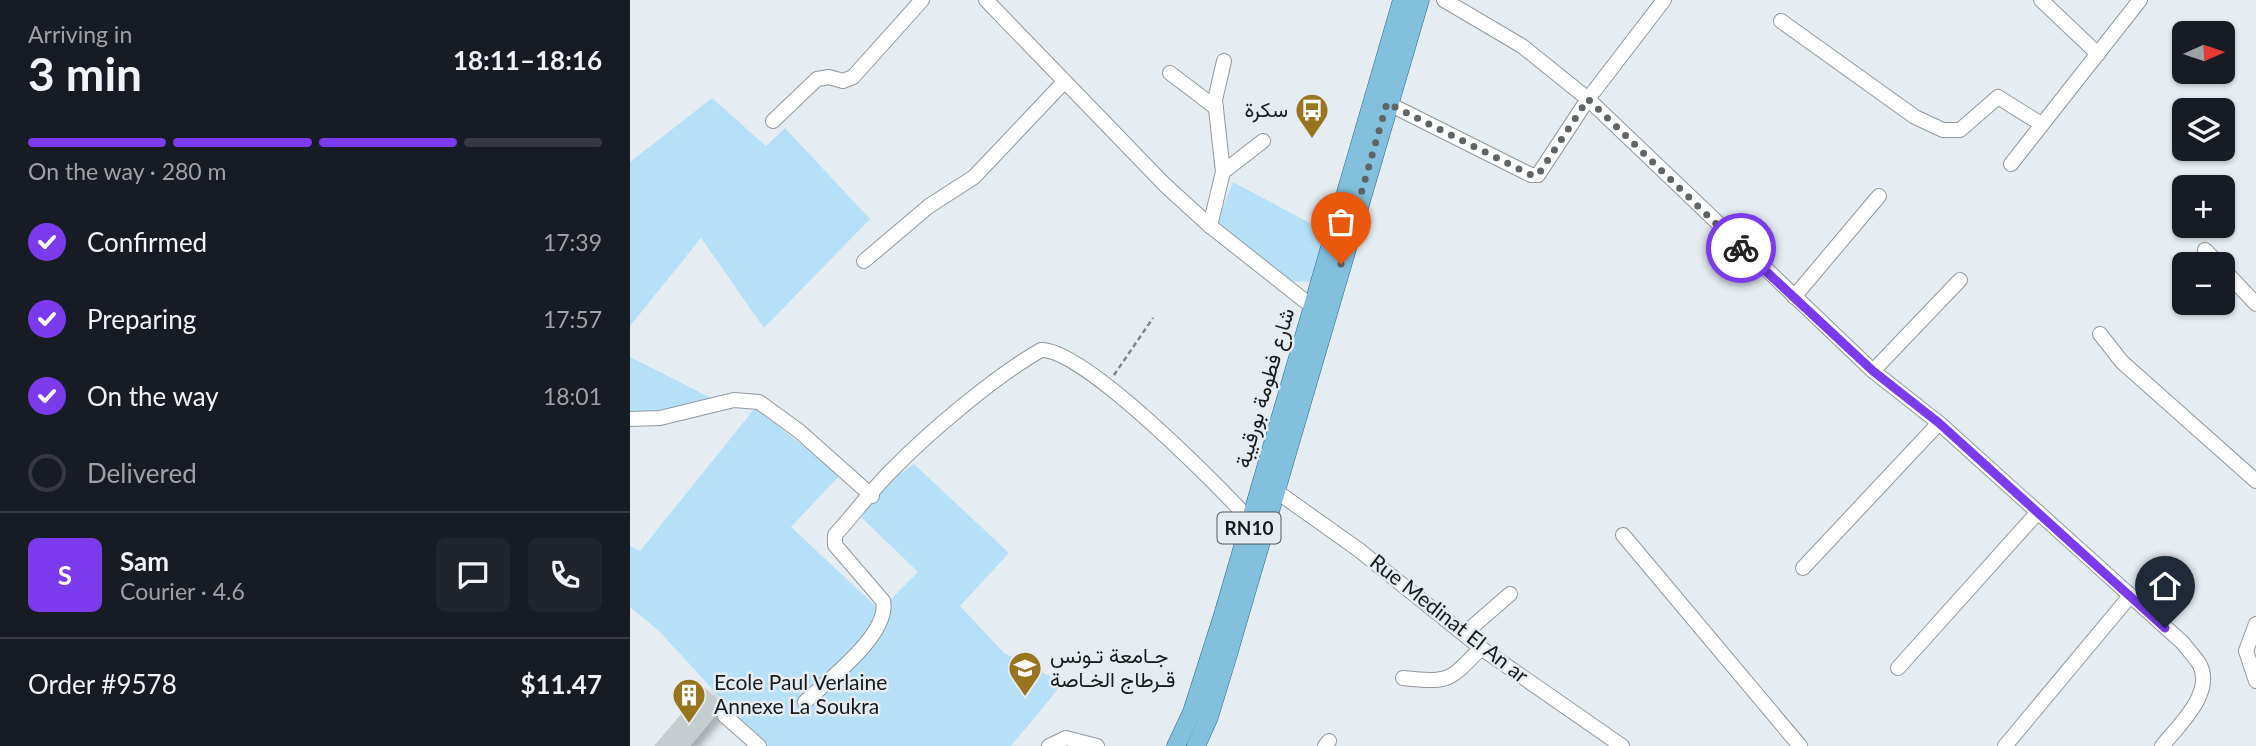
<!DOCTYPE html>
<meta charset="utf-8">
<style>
body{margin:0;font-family:Lato,Vazirmatn,sans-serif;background:#20242c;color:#f1f3f6;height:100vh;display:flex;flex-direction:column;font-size:26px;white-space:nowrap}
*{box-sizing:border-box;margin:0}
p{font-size:23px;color:#9ea1a6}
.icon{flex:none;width:38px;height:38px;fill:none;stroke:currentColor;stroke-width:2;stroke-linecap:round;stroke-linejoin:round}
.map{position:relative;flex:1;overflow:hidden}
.side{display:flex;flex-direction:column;background:#171b24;width:630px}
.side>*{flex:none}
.needle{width:46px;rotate:87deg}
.buttons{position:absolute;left:1542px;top:21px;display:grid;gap:14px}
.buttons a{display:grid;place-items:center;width:63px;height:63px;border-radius:10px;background:#171b24;box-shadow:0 2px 5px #0004;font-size:35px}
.pin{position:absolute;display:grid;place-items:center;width:60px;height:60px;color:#fff;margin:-72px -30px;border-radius:50% 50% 50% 0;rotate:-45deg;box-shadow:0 0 7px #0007}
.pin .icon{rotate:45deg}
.courier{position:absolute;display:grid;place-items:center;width:70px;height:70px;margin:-35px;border:5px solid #7c3aed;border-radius:50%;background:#fff;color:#222;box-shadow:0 2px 9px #0007}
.head em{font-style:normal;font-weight:700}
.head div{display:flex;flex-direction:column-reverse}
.head{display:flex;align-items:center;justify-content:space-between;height:119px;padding:0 28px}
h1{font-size:46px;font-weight:700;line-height:52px}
.bar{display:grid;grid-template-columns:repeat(4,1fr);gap:10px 7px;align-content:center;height:84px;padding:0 28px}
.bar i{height:9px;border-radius:5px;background:#363941}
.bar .selected{background:#7c3aed}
.bar p{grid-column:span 4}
.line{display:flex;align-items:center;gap:18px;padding:0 28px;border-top:2px solid #363941}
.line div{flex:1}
.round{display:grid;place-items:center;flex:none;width:74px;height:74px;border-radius:10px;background:#20242c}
ol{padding:0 28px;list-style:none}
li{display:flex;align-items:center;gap:21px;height:77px}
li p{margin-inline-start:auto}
li .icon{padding:7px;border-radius:50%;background:#7c3aed;color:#fff;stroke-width:4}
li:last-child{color:#9ea1a6}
li i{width:38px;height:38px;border:4px solid #363941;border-radius:50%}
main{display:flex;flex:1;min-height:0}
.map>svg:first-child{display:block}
.green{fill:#b6e0f8}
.building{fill:#c5cdd1;filter:url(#shadow)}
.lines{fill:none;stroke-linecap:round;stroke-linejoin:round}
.minor-casing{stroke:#93999d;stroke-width:16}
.major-casing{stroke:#276b8a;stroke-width:19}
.path{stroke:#808588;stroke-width:2.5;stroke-dasharray:5 3.5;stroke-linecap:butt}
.minor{stroke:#fff;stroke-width:14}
.major{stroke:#82c0dd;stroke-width:18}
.done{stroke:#5f6466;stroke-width:7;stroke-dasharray:0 12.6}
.route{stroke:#7c3aed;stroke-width:9}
.labels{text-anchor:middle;stroke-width:5;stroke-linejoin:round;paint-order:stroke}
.shield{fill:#e6edf2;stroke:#55595c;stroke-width:2}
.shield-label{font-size:19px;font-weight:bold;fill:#171a1b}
.poi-label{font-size:21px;fill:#171a1b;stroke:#e6edf2;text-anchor:start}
.street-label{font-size:21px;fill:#171a1b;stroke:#e6edf2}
</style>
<main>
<section class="side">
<div class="head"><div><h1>3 min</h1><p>Arriving in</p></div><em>18:11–18:16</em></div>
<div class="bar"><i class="selected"></i><i class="selected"></i><i class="selected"></i><i></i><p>On the way · 280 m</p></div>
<ol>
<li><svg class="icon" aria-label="check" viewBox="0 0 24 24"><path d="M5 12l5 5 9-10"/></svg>Confirmed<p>17:39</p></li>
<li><svg class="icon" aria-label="check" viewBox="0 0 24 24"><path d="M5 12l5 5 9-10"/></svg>Preparing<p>17:57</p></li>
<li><svg class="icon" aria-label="check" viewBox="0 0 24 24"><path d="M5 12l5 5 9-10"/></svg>On the way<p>18:01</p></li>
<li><i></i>Delivered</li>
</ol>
<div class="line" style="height:126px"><b class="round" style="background:#7c3aed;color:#fff">S</b><div><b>Sam</b><p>Courier · 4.6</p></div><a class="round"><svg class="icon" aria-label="chat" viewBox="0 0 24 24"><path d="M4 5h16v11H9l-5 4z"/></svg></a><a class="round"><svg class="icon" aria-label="phone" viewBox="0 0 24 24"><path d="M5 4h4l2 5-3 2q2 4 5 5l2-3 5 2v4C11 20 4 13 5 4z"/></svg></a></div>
<div class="line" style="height:91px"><div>Order #9578</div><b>$11.47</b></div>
</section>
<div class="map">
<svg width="1626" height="746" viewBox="0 0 1626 746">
<defs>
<filter id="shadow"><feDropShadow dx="6" dy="6" stdDeviation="3.5" flood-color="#0004"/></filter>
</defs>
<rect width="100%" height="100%" fill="#e6edf2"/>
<g class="green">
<polygon points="82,98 136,146 155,128 240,219 134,328 71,238 0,326 0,162"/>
<polygon points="603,182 697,232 682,282 658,281 587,221"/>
<polygon points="0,357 91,403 0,422"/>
<polygon points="125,408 210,475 161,527 250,610 288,572 232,518 248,489 284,464 379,553 330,606 374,653 433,683 381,746 135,746 28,630 0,607 0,546 10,551"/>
</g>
<polygon class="building" points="74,687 94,705 60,746 24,746"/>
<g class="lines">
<defs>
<g id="minor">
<polyline points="356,0 535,185 580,226 689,312"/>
<path d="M 814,0 L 892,46 L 958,99 L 1243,371 L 1309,423 L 1553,643 C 1558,650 1566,658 1570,665 C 1584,694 1548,726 1532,746"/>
<polyline points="1411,0 1468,54"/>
<polyline points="1151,21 1285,117 1313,130 1330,130 1368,97 1411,124"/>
<polyline points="540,73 586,108"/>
<polyline points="757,103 901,175 908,175 958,99 1034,0"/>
<polyline points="143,121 187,79 199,77 213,81 223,77 292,0"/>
<polyline points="1381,164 1510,0"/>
<polyline points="593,172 585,100 594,61"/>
<polyline points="580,226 593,172 633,141"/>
<polyline points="1575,250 1589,264"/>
<polyline points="234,261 299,206 344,177 434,82"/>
<polyline points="1592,268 1626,304"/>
<polyline points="1164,297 1249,196"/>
<polyline points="1470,334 1492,362 1626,481"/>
<polyline points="1243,371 1330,280"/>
<polyline points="0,419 30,418 104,400 129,402 169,431 242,496"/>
<polyline points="646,491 729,550 851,648 992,746"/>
<polyline points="993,535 1170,746"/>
<polyline points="1173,568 1309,423"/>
<polyline points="1626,624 1616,651 1626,681"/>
<polyline points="834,634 880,594"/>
<polyline points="1268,668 1408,512"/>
<path d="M 773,678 C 820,683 819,681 851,648"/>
<path d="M 175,702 C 198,680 260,634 253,601 L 205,545 L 205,535 C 224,514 241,491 261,471 C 299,432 364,377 411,350 C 455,349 588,486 621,521"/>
<polyline points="95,716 129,746"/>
<polyline points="419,746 436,738 467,746"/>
<polyline points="695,746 699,741"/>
<polyline points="1375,746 1500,596"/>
</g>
<g id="major">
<polyline points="546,746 562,712 593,615 772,0"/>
<polyline points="566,746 579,717 597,658 790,0"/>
</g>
</defs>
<use href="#minor" class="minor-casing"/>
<use href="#major" class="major-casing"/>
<polyline class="path" points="484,375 523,318"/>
<use href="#minor" class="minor"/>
<use href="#major" class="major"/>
</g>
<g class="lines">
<polyline class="done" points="711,264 757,103 901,175 908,175 958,99 1111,248"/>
<polyline class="route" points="1111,248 1243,371 1309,423 1535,628"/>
</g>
<defs>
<symbol id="bus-pin" viewBox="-11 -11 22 30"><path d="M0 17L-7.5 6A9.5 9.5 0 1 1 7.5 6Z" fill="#9a7520" stroke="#e6edf2"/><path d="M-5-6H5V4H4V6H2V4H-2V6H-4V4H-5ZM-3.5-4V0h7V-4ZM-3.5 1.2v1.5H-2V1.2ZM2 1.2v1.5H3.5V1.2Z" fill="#fff"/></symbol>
<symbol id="university-pin" viewBox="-11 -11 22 30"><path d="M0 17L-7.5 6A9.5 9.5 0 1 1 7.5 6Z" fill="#9a7520" stroke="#e6edf2"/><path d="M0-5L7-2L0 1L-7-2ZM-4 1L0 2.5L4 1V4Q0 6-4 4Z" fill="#fff"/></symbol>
<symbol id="building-pin" viewBox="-11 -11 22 30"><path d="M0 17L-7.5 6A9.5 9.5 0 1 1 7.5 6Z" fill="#9a7520" stroke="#e6edf2"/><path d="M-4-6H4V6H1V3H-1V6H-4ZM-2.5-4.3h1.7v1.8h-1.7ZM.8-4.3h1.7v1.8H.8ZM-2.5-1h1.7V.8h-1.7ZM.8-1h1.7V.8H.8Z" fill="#fff"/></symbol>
</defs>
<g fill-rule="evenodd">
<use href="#bus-pin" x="663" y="91" width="38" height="52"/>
<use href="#university-pin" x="376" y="649" width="38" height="52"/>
<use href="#building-pin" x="40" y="676" width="38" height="52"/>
</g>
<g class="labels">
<rect class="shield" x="587.5" y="512.5" width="63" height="31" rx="5"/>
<g class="shield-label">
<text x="619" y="535">RN10</text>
</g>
<g class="poi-label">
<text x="658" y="117" text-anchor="end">سكرة</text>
<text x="420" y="663">جـامعة تـونس<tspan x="420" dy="24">قـرطاج الخـاصة</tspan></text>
<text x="84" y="690">Ecole Paul Verlaine<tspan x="84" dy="24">Annexe La Soukra</tspan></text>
</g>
<g class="street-label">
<text transform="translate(635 388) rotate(-74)" y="7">شارع فطومة بورقيبة</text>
<text transform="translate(819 619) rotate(38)" y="7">Rue Medinat El An ar</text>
</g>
</g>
</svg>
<div class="buttons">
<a><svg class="needle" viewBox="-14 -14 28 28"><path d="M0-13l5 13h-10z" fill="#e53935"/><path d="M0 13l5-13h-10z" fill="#9ea1a6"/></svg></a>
<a><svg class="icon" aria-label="layers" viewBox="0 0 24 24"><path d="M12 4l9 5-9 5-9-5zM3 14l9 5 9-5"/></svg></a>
<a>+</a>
<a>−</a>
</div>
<div class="pin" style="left:711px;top:264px;background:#ea580c"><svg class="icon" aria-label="bag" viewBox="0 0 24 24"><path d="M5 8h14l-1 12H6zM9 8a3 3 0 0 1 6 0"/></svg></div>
<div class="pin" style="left:1535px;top:628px;background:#1f2937"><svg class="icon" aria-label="home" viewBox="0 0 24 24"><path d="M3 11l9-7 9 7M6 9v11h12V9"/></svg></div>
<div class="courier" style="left:1111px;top:248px"><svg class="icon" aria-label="bike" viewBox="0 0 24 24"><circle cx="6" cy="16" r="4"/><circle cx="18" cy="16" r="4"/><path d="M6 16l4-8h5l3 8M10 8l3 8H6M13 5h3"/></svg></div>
</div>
</main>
